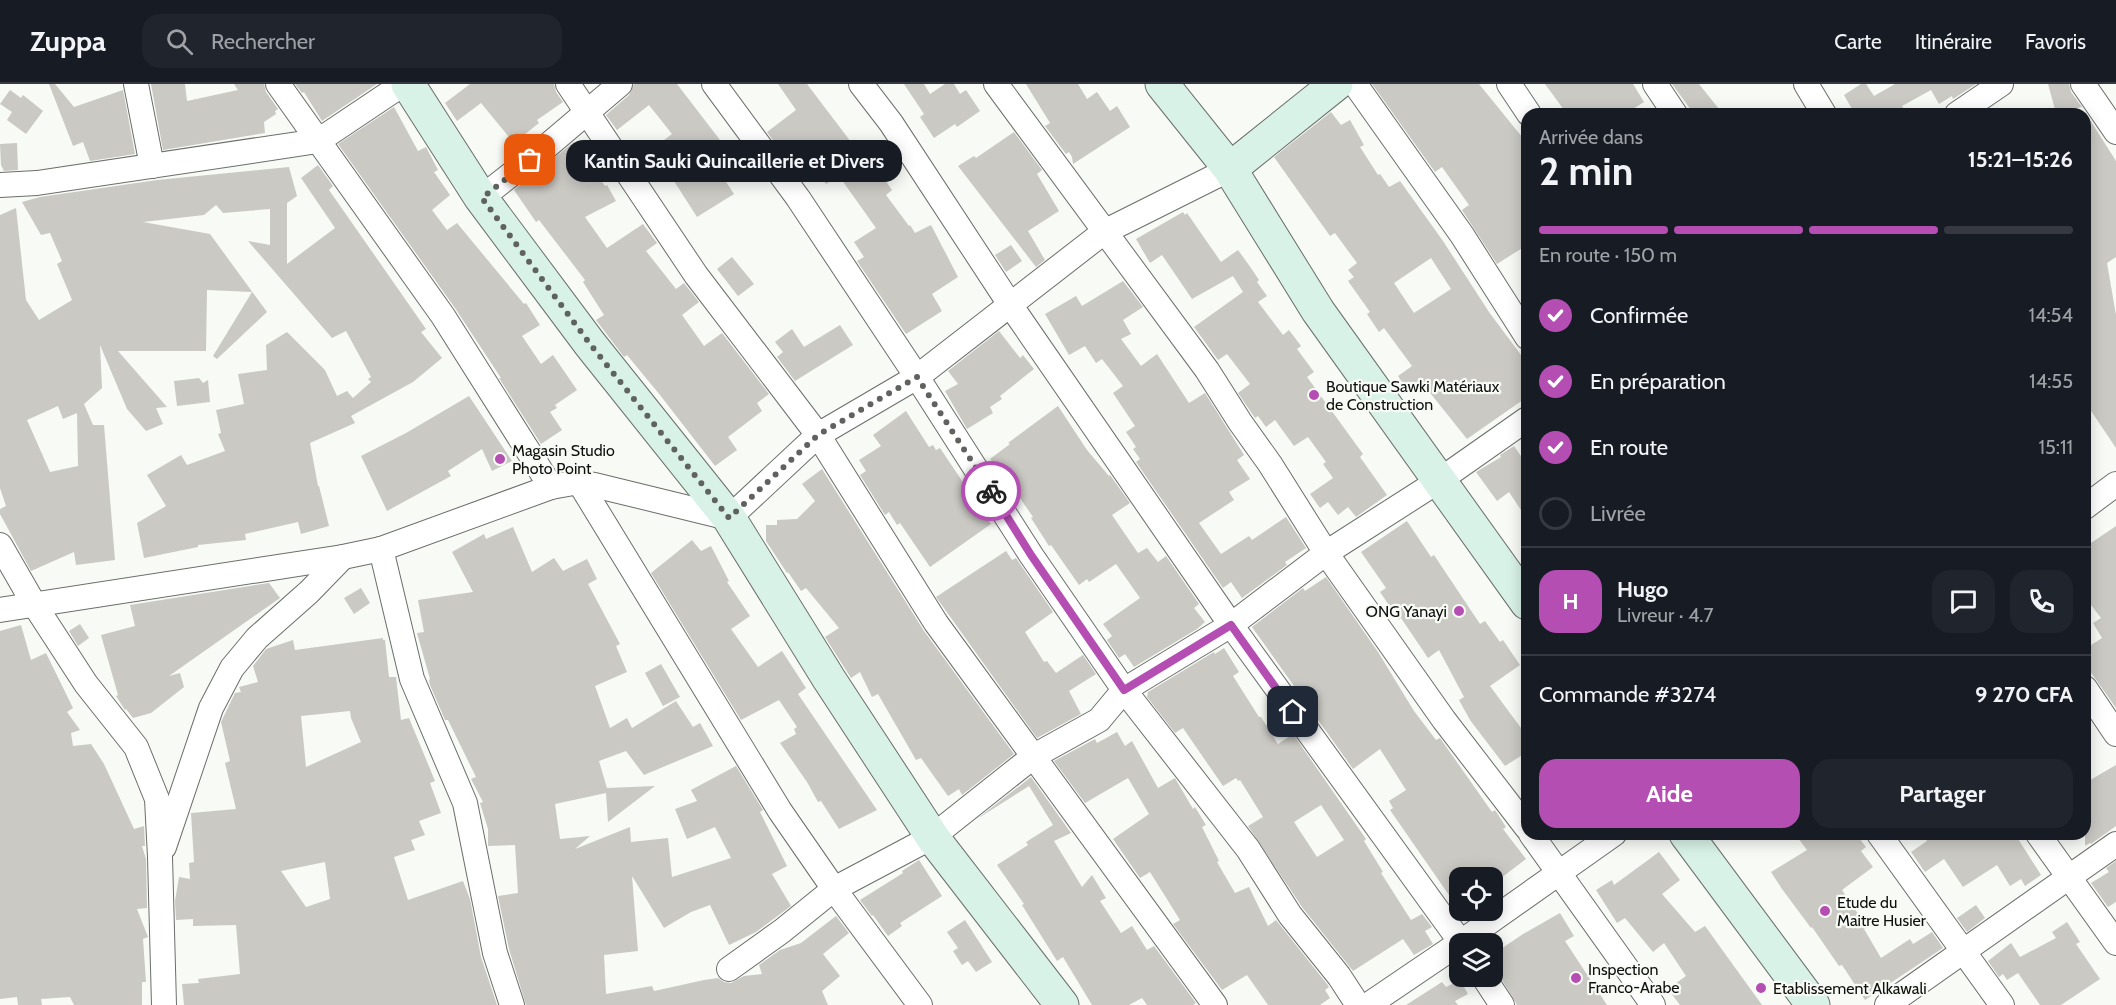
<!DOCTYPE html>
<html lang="fr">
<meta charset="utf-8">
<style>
body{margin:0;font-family:Cabin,sans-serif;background:#20242c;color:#f1f3f6;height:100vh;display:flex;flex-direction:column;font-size:22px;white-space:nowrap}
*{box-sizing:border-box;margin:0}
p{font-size:20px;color:#9ea1a6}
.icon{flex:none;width:33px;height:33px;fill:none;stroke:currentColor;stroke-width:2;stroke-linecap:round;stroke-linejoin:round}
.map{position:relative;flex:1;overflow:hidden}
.side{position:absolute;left:1521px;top:24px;width:570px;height:732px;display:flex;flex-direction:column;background:#171b24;border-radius:18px;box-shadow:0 3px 15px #0003}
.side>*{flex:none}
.fabs{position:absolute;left:1449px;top:783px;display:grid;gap:12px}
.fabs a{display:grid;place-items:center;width:54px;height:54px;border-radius:12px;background:#171b24;box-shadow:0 3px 15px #0003;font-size:30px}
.pin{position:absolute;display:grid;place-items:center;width:51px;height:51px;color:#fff;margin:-26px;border-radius:12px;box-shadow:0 3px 9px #0006}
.courier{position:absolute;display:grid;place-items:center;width:60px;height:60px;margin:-30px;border:4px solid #b54eb3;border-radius:50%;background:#fff;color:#222;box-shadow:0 2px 8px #0007}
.bubble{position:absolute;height:42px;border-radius:18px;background:#171b24;box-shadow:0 3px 15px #0003;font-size:20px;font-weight:700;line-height:42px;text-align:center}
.headline em{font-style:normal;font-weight:700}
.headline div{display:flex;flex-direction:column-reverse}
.headline{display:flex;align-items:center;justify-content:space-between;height:102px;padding:0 18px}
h1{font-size:39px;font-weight:700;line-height:45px}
.bar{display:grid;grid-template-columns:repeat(4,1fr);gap:9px 6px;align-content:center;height:72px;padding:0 18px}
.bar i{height:8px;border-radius:4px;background:#363941}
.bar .active{background:#b54eb3}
.bar p{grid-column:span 4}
.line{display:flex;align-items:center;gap:15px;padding:0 18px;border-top:2px solid #363941}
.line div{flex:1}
.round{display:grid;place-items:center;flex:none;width:63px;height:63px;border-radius:18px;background:#20242c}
ol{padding:0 18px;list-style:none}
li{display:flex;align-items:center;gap:18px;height:66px}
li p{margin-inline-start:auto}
li .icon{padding:6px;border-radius:50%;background:#b54eb3;color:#fff;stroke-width:4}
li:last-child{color:#9ea1a6}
li i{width:33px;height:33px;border:3px solid #363941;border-radius:50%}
.action{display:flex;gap:12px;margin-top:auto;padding:12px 18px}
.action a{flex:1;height:69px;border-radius:18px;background:#b54eb3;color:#fff;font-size:24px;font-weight:700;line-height:69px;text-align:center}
.action a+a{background:#20242c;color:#f1f3f6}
header{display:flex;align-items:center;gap:36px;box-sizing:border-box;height:84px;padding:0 30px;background:#171b24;border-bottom:2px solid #363941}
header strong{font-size:28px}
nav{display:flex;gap:33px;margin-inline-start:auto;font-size:21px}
.search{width:420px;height:54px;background:#20242c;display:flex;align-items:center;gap:15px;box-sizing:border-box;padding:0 21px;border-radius:18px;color:#9ea1a6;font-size:22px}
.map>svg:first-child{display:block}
.building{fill:#cac9c4;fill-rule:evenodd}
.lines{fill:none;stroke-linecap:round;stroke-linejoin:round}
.street-casing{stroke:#6b6e6a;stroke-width:26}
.secondary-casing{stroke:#6b6e6a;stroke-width:35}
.street{stroke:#fff;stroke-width:24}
.secondary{stroke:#d8f2e7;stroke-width:33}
.done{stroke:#60625f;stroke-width:6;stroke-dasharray:0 10.8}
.route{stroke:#b54eb3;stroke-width:8}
.poi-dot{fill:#b54eb3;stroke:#f7faf5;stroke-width:2}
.labels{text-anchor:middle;stroke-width:4.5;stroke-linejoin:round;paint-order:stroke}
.poi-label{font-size:16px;fill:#0f100e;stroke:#f7faf5;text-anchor:start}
</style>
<header>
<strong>Zuppa</strong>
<div class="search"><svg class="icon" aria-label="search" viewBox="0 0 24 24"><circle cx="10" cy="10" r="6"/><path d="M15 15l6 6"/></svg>Rechercher</div>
<nav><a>Carte</a><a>Itinéraire</a><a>Favoris</a></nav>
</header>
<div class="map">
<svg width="2116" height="921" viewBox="0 0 2116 921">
<rect width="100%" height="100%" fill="#f7faf5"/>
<g class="building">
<polygon points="49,0 55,0 74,23 123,6 135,70 90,77 83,58 73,62"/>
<polygon points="151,0 185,0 187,17 238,6 234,0 264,0 266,8 278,25 275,27 276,30 264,38 265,49 163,66"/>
<polygon points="295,0 377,0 322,37 304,8 302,9"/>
<polygon points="470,0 554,0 556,8 563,18 537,36 539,39 514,59 481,19 457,37 445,19"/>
<polygon points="634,0 677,0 720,56 706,67 734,110 697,133 672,94 674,93 652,65 672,50 649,21 617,46 606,31 629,11"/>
<polygon points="778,0 807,0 879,95 883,93 892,106 886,111 909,142 910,141 915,149 931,141 958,193 932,210 942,227 906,250 857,177 864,173 854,158 876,144 839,92 826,100 796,57 781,67 767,48 796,26"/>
<polygon points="904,0 924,0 930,10 945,0 954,0 960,10 966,6 980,27 957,43 955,40 934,54 920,33 924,30"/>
<polygon points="1026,0 1078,0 1087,15 1097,8 1110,27 1117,22 1130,43 1073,80 1072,73 1069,68 1066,70 1045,42 1050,39"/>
<polygon points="1372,0 1479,0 1527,59 1527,161 1497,180 1462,126 1469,121 1442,83 1435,88"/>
<polygon points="1545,0 1633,0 1644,18 1625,30 1567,30"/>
<polygon points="1672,0 1699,0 1723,30 1694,30"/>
<polygon points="1861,0 1866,0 1874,12 1895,0 1976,0 1953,15 1952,12 1939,20 1931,6 1902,22 1907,30 1843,30 1852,25 1844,11"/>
<polygon points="2048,0 2069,0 2071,8 2082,23 2056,29"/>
<polygon points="10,6 21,14 23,11 43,27 26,50 7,36 12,28 0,20"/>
<polygon points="394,23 418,67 426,63 438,86 434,88 450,111 432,126 447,146 457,139 524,220 526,219 540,241 522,252 541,280 553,271 577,306 555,321 557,324 550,328 562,346 541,360 499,294 501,294 455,224 338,60"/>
<path d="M 1331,28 L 1341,41 L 1350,36 L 1364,61 L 1360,63 L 1378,91 L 1380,90 L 1389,103 L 1400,97 L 1443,157 L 1489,228 L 1527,279 L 1527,313 L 1467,355 L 1423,300 L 1409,309 L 1398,292 L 1412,282 L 1384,244 L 1379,248 L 1367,230 L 1370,228 L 1348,197 L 1354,193 L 1348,186 L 1357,179 L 1335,149 L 1330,152 L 1274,73 ZM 1431,174 L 1451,205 L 1414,229 L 1394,199 Z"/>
<polygon points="2085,28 2116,77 2116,173 2107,179 2116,231 2116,364 2085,318 2085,249 2091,245 2085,230"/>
<polygon points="1014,48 1042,86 1037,90 1059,127 1028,147 1045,176 1036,183 958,82 974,72 976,74"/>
<polygon points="574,58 605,102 607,101 616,117 585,133 607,164 643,140 657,159 646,167 676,205 684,199 699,218 682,231 704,262 722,249 769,310 757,319 762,327 728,353 737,366 715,382 660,311 627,271 624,273 596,236 604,231 583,198 585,196 539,136 536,138 514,106"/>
<polygon points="17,59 18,86 4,87 1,81 0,60"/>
<path d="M 318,81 L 333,102 L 329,106 L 426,245 L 421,248 L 442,274 L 413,298 L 351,332 L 355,339 L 310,359 L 318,402 L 319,402 L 329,442 L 301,450 L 298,438 L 245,450 L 246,456 L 198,461 L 198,463 L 144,474 L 137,439 L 166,422 L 147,391 L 181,371 L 187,381 L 225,367 L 218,350 L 221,349 L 216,326 L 244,320 L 238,290 L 267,286 L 266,261 L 287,248 L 325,286 L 337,312 L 347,307 L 353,314 L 371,298 L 368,295 L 371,293 L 346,247 L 332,254 L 248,157 L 270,161 L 270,125 L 223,129 L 216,121 L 204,131 L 143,138 L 210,150 L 267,228 L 217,275 L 213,272 L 252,208 L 207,206 L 206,267 L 118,267 L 167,323 L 156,324 L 163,340 L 146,347 L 127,325 L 100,261 L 102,304 L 84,320 L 93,341 L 104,341 L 115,476 L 76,481 L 74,468 L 31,487 L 0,430 L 0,425 L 6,422 L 0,404 L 0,131 L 16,124 L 26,216 L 39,236 L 72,216 L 57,180 L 62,177 L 50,149 L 41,151 L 22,118 L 40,113 L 157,96 L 289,83 L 297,112 L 287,119 L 287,180 L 335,144 L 301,94 ZM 58,322 L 63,335 L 77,329 L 78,382 L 50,388 L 27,336 Z"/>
<polygon points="1183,128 1185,131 1187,129 1221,178 1238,166 1251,184 1259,196 1257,198 1267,212 1258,218 1283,251 1289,246 1301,262 1297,265 1314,288 1307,293 1363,370 1360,373 1387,411 1356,433 1348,423 1338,431 1328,418 1320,424 1310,410 1333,394 1323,380 1326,378 1308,353 1294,362 1275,336 1266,343 1258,332 1255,334 1238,309 1250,300 1227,270 1218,276 1194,243 1243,208 1233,192 1192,215 1162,171 1150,179 1136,155"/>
<polygon points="1011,161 1022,177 1006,188 995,171"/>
<polygon points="732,173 754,200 738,212 717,185"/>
<polygon points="1123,197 1143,223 1123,236 1131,250 1121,255 1141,282 1157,270 1189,319 1205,309 1244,371 1237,376 1250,395 1229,408 1234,416 1199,439 1221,470 1249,452 1252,456 1286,433 1306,464 1285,478 1287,481 1242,514 1231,498 1223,504 1136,378 1140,375 1133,365 1136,363 1126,348 1135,342 1113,309 1123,302 1102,275 1096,279 1085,262 1069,271 1045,230 1076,212 1082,222"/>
<polygon points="840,241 853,261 795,297 777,273 783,268 775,258 792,245 804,263"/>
<polygon points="999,247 1020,274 1023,271 1034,285 1000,312 1002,315 990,323 993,329 967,345 945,307 958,300 948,287"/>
<polygon points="199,294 203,299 208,296 210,318 177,322 174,297"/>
<polygon points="469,312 512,377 492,387 482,365 448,387 451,392 387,427 361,372 406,349"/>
<polygon points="1058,322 1087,366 1109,392 1110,391 1130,419 1112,431 1138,469 1147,464 1158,478 1166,472 1199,520 1194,524 1205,538 1197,545 1134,583 1125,570 1119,574 1107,556 1112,552 1103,540 1140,514 1116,480 1089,498 1087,495 1079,501 1051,461 1049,462 1031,434 1033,433 1002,388 990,375 1010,360 1008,359"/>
<polygon points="906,327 929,363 933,361 936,366 940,364 991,440 930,483 900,439 897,441 889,428 885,431 860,391 866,387 859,376 881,362 873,351"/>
<polygon points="1514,362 1527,381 1527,435 1509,408 1497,417 1476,388 1501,373 1500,371"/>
<polygon points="822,385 924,547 1014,670 962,711 959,705 948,712 921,674 916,676 878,610 872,613 860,588 851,594 825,553 839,544 806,504 801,507 788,488 787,489 766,457 766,441 777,441 777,436 797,435 815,417 802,400"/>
<polygon points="1407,437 1431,473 1434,471 1480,540 1485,537 1500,558 1503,556 1520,581 1490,602 1527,652 1527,668 1505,682 1470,636 1459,616 1464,613 1439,566 1428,574 1401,534 1399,536 1380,508 1386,504 1361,468"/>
<polygon points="2116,442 2116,624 2085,580 2085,565 2102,554 2093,539 2101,534 2085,513 2085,463"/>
<polygon points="513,443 532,488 554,474 563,487 587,475 597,495 588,500 620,560 616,562 627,588 595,602 610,644 627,634 632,644 676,617 693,643 700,639 713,662 644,691 626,667 599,677 607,704 655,702 608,738 606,709 555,720 560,755 590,752 575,765 630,743 631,758 668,754 672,793 731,774 715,743 687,755 675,725 697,717 691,706 736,682 763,726 760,728 787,782 772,790 791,822 756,848 729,861 710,821 691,828 664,844 632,792 638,867 604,871 606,910 652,902 654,907 704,896 718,894 724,898 731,899 744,892 762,890 759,881 780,866 801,859 836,832 849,849 823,870 840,892 822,907 828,921 526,921 509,865 498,812 518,809 515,761 488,762 488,745 480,719 483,718 471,695 476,693 448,636 445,636 430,601 429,596 430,595 417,549 424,548 418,516 473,508 452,468 484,450 486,455"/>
<polygon points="692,456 701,467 711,462 729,497 727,498 750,532 731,545 758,583 782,567 806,604 798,610 877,726 839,745 821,717 818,718 807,698 780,659 796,650 794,645 797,643 779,616 741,636 651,489"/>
<polygon points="1006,467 1012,476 1016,474 1053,528 1025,548 1044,578 1047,577 1056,589 1083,571 1096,590 1069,607 1081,630 1037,654 936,513"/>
<polygon points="1326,493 1378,568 1414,627 1436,656 1440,654 1492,728 1495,726 1506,743 1503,745 1526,775 1501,794 1460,794 1460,827 1390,726 1393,724 1389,717 1406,706 1380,665 1353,685 1252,543 1303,504 1305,507"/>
<polygon points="269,499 280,514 169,592 180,589 184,603 151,629 133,634 126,625 125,626 116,612 118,611 101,551 135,542 130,521"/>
<polygon points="361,504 370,519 354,530 344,514"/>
<polygon points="80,540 89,554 78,562 69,547"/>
<polygon points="21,541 31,576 46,569 73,624 67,628 80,646 71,649 73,662 91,660 104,680 134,745 144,742 145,762 142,762 146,775 147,824 137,825 148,853 143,855 146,898 142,898 142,921 74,921 70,913 41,915 42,921 18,921 17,913 0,915 0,547"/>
<path d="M 383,554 L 383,556 L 385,556 L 389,593 L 396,593 L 401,636 L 409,634 L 435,697 L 430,699 L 441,729 L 419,737 L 425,751 L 411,756 L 415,766 L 394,773 L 408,816 L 463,797 L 470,815 L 481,873 L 497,921 L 184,921 L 182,900 L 199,899 L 198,895 L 240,890 L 236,841 L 193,842 L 193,835 L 176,836 L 175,817 L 179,793 L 190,795 L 189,779 L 194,778 L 191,729 L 236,725 L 225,679 L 230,677 L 221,638 L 235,609 L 241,608 L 239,603 L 258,598 L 253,582 L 266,565 L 293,556 L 295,566 ZM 350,627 L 351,634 L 361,658 L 306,683 L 301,632 ZM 325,778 L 330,815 L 306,823 L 281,787 Z"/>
<path d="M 1224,564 L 1239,588 L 1233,592 L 1259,633 L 1261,633 L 1278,660 L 1293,650 L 1366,755 L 1364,757 L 1383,788 L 1381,789 L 1411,836 L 1422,830 L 1432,843 L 1425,847 L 1433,860 L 1414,871 L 1403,855 L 1353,887 L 1302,823 L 1248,742 L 1263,733 L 1240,696 L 1238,697 L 1236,694 L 1223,702 L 1183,644 L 1175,649 L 1147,613 L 1148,608 L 1214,568 L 1215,570 ZM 1321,721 L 1344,756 L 1317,773 L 1294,738 Z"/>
<polygon points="661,580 680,613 663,622 645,589"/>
<polygon points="1117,648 1125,662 1132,657 1158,704 1175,694 1193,725 1195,723 1206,741 1202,743 1219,777 1217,778 1235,809 1249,803 1268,842 1276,836 1327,900 1329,903 1325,906 1330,914 1320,921 1268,921 1247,891 1222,906 1173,840 1180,836 1150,788 1140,794 1113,755 1149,730 1128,694 1085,719 1054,677 1095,655 1097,659"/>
<polygon points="2116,681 2116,742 2091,760 2090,759 2085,762 2085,699"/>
<polygon points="1031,693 1071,749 1054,757 1082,803 1092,791 1106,814 1100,817 1121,849 1132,842 1147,866 1154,862 1196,919 1193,921 1147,921 1142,914 1129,921 1092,921 1063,873 1057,877 1022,821 1024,820 997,781 1028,761 1026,758 1053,741 1029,702 977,735"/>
<polygon points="1795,750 1856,750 1866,763 1861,767 1873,783 1842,806 1867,843 1864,845 1881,874 1910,855 1913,860 1932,848 1943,864 1865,916 1842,881 1839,882 1812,843 1811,844 1782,805 1771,788 1807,766"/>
<polygon points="1923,750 2015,750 2041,791 2025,802 2021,795 2010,802 1997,781 1963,803 1944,775 1925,788 1911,768 1927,757"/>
<polygon points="1659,768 1680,796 1662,810 1695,848 1705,842 1762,921 1680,921 1668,905 1686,892 1664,859 1653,868 1625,834 1617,839 1596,806 1612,796 1614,801"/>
<polygon points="919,776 942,812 900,839 902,842 888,852 873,831 872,832 860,816 903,789 902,787"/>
<polygon points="2116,777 2116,818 2108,823 2091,799 2109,788 2106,784"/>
<polygon points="1976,821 1985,834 1967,848 1957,834"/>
<polygon points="1560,829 1574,852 1565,857 1607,921 1517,921 1492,879 1492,871 1523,850"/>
<polygon points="965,836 992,878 976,888 968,877 962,881 953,867 958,864 947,848"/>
<polygon points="2067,838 2080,858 2076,860 2100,895 2061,921 2040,921 2018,889 2007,896 2003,890 1999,893 1988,877 2011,859 2020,873 2056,854 2052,848"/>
<polygon points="1460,896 1468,910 1455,917 1458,921 1406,921 1442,898 1446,903"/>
</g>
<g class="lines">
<defs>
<g id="street">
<polyline points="136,0 152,82"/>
<polyline points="278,0 443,232 551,403"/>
<polyline points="568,0 696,191 818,351 936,539 1215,921"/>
<polyline points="714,0 798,114 917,293 1031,471 1124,606 1248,765 1290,831 1339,892 1358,921"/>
<polyline points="861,0 891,39 1011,222 1231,541 1462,860"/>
<polyline points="996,0 1207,286 1240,338 1270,380 1326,469 1444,636 1527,744"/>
<polyline points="1355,0 1462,151 1527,253"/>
<polyline points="1509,0 1529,30"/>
<polyline points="1655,0 1675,30"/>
<polyline points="1806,0 1824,30"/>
<polyline points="2083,0 2116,48"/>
<polyline points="1957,30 2001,0"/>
<polyline points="0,101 37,99 318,57 403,0"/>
<polyline points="481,114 546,63 620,0"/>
<polyline points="579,398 780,727 834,805 920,921"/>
<polyline points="2085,423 2116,400"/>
<polyline points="0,461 34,520 86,600 136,663 157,715 160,773 164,921"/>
<polyline points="381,465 412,595 465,719 495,869 512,921"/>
<polyline points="0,526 343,473 381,465 551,403 579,398 594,401 729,434 818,351 917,293 1104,148 1230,85"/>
<polyline points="2085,604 2116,650"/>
<polyline points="1531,750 1653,921"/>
<polyline points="1879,750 2002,921"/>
<polyline points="2038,750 2116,859"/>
<polyline points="164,763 211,624 232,584 257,554 309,508 343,473"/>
<polyline points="729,885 782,847 834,805 932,753 1034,672 1099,636 1124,606 1231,541 1326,469 1440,396 1527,335"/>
<polyline points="1483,892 1502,921"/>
<polyline points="1368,921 1461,858 1614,750"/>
<polyline points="1887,921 2116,760"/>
</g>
<g id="secondary">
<polyline points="408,0 481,114 590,260 729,434 829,595 933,754 1062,921"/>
<polyline points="1162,0 1230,85 1318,227 1527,519"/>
<polyline points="1230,85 1336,0"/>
<polyline points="1686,750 1813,921"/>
</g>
</defs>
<use href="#street" class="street-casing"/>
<use href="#secondary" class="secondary-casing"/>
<use href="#street" class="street"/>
<use href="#secondary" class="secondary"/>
</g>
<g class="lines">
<polyline class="done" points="530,76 482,114 590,260 729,434 818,351 917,293 991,407"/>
<polyline class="route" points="991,407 1031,471 1124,606 1231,541 1293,628"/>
</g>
<g class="poi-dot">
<circle cx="1314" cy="311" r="6"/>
<circle cx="500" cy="375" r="6"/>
<circle cx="1459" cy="527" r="6"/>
<circle cx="1825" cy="827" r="6"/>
<circle cx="1576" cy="894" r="6"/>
<circle cx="1761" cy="904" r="6"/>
</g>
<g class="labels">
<g class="poi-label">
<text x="1326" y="308">Boutique Sawki Matériaux<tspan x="1326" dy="18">de Construction</tspan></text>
<text x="512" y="372">Magasin Studio<tspan x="512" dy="18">Photo Point</tspan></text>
<text x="1447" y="533" text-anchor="end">ONG Yanayi</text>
<text x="1837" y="824">Etude du<tspan x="1837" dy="18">Maitre Husier</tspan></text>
<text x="1588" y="891">Inspection<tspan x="1588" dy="18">Franco-Arabe</tspan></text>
<text x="1773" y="910">Etablissement Alkawali</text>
</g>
</g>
</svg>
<div class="fabs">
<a><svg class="icon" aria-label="locate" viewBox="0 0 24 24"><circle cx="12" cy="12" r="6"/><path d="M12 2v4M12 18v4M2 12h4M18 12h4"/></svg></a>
<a><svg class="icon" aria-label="layers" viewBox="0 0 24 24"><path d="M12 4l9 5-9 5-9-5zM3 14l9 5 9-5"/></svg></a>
</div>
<div class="pin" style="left:530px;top:76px;background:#ea580c"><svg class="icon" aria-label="bag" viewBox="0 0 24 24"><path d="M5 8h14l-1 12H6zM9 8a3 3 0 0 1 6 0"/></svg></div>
<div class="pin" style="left:1293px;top:628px;background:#1f2937"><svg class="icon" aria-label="home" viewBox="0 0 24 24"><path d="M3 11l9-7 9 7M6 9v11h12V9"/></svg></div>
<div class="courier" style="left:991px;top:407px"><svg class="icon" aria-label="bike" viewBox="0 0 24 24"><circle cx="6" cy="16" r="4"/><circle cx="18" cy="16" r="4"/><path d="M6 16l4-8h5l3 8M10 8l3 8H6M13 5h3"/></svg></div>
<div class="bubble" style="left:566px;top:56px;width:336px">Kantin Sauki Quincaillerie et Divers</div>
<section class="side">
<div class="headline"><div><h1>2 min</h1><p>Arrivée dans</p></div><em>15:21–15:26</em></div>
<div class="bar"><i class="active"></i><i class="active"></i><i class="active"></i><i></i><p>En route · 150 m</p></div>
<ol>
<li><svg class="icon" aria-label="check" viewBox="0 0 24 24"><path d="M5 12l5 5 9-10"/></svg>Confirmée<p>14:54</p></li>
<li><svg class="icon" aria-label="check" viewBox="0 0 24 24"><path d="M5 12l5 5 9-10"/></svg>En préparation<p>14:55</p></li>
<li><svg class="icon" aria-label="check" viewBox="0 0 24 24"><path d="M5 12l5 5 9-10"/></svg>En route<p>15:11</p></li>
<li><i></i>Livrée</li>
</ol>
<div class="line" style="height:108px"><b class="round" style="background:#b54eb3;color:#fff">H</b><div><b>Hugo</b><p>Livreur · 4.7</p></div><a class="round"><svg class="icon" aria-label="chat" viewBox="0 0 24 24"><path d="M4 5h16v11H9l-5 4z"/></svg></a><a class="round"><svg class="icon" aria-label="phone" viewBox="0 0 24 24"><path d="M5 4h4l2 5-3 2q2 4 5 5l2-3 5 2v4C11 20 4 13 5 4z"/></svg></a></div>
<div class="line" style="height:78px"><div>Commande #3274</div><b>9 270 CFA</b></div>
<div class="action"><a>Aide</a><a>Partager</a></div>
</section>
</div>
